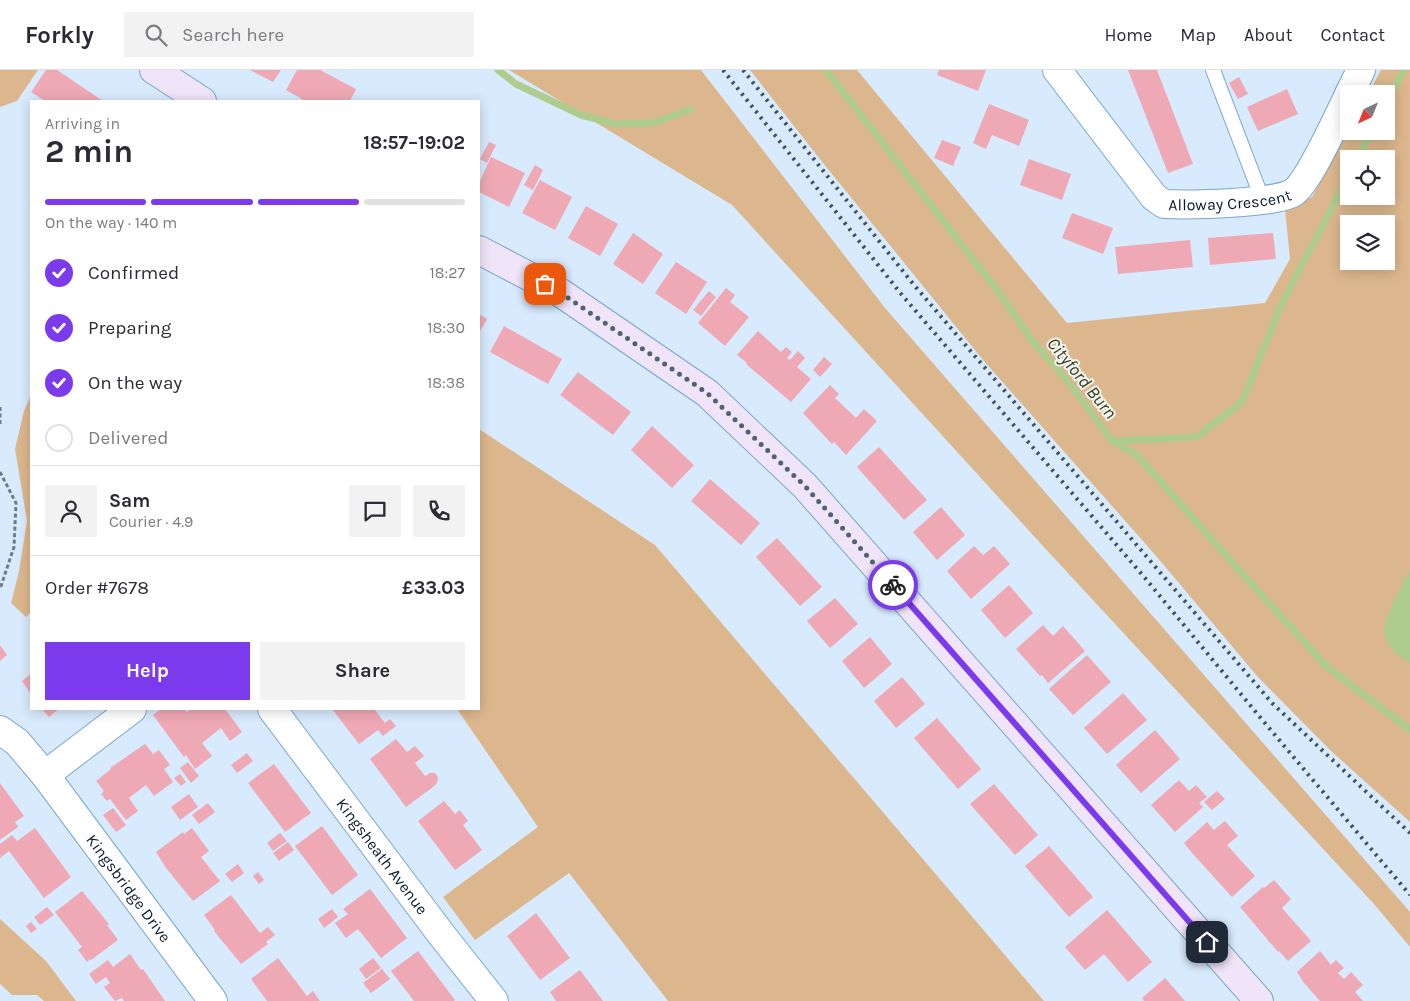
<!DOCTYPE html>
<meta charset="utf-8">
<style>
body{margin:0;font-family:Karla,sans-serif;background:#f2f2f3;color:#2b2b33;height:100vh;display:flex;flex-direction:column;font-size:19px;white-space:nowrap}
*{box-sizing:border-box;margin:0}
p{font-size:16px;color:#7c7c81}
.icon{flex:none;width:28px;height:28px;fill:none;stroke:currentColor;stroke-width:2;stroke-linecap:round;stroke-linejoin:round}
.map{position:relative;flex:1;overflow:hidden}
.drawer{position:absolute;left:30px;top:30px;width:450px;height:610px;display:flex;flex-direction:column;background:#fff;border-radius:0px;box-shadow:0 2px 12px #0003}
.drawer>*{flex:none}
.needle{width:32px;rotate:223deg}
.tools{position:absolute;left:1340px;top:15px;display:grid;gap:10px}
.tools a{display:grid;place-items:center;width:55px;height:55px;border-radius:0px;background:#fff;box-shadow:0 2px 12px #0003;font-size:25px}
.pin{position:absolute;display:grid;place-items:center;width:42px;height:42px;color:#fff;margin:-21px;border-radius:10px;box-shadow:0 2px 8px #0006}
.courier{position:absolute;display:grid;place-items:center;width:50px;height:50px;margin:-25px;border:4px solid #7c3aed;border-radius:50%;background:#fff;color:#222;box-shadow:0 1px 6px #0007}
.head em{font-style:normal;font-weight:700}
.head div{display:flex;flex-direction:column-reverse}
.head{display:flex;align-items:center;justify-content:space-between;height:85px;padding:0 15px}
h1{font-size:32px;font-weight:700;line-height:38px}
.bar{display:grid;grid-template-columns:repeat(4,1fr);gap:8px 5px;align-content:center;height:60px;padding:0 15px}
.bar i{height:6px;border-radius:4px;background:#e1e1e2}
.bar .active{background:#7c3aed}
.bar p{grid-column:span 4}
.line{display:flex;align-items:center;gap:12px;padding:0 15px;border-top:1px solid #e1e1e2}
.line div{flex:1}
.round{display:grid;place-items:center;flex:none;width:52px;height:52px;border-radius:0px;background:#f2f2f3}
ol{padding:0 15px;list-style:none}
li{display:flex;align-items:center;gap:15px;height:55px}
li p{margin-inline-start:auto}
li .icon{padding:5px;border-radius:50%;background:#7c3aed;color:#fff;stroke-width:4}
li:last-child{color:#7c7c81}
li i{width:28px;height:28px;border:2px solid #e1e1e2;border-radius:50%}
.cta{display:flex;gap:10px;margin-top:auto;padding:10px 15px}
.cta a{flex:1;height:58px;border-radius:0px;background:#7c3aed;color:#fff;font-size:20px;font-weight:700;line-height:58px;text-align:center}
.cta a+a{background:#f2f2f3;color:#2b2b33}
header{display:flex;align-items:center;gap:30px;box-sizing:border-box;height:70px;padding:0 25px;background:#fff;border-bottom:1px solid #e1e1e2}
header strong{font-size:24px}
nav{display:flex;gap:28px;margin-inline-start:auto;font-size:18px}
.search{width:350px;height:45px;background:#f2f2f3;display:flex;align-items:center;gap:12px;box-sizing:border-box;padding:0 18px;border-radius:0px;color:#7c7c81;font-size:19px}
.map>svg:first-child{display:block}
.green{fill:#dcb78e;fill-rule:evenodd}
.water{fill:#aecc8e}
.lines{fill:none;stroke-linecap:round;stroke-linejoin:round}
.stream{stroke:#aecc8e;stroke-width:7}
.building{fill:#eea9b4}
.lane-casing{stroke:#79a5d2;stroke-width:16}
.street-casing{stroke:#79a5d2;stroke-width:30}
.secondary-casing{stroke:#79a5d2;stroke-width:30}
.path{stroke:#6b7c8e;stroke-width:3;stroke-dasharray:4 2.5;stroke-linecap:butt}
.lane{stroke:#fff;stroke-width:14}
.street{stroke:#fff;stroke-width:28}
.secondary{stroke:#efe4f8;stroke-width:28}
.rail{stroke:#3e4f61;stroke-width:4;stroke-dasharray:2.5 5;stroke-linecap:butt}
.done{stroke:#516274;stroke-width:5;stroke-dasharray:0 9}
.route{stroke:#7c3aed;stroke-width:6}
.labels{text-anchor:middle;stroke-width:4;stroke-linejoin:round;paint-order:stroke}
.street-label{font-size:16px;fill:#08192a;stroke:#f5f5f5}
.water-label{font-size:18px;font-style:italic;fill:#2c3f12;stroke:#f5f5f5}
</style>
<header>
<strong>Forkly</strong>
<div class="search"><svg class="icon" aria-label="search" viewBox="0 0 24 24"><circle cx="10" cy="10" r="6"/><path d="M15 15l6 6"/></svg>Search here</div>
<nav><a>Home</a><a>Map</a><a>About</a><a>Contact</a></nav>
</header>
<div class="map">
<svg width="1410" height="931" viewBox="0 0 1410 931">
<rect width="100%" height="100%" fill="#d8eafd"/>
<g class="green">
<polygon points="0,0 38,0 17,31 0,37"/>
<polygon points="509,0 701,0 885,238 1410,842 1410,877 1374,834 1042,475 732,135"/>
<path d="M 750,0 L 857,0 L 1067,253 L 1265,233 L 1290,189 L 1285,139 L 1312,127 L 1349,59 L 1349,61 L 1386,61 L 1386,24 L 1368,24 L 1381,0 L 1410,0 L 1410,752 L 1331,681 L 1257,606 L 1157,487 L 983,290 L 819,88 ZM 1349,89 L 1386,89 L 1386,126 L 1349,126 ZM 1349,154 L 1386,154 L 1386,191 L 1349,191 Z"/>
<polygon points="31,325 31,542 26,547 11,533 19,501 27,451 15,379 24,341"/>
<polygon points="479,359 655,475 1044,931 668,931 569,803 475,870 443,827 538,757 457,639 479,639"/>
<polygon points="0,849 46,891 76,931 44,931 37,925 12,925 0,914"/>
</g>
<path class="water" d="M 1410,499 L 1410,593 C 1397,586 1383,573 1384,557 C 1384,549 1405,509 1410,499 Z"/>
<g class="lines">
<g class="stream">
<polyline points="498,0 516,14 581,45 616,54 654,53 691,39"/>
<polyline points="826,0 1003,228 1030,268 1070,314 1112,371 1197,367 1242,332 1282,233 1349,105"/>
<polyline points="1386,33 1404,0"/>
<polyline points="1357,89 1372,61"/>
<polyline points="1113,371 1138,386 1238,499 1326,596 1410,660"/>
</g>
</g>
<g class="building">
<polygon points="46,0 57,0 103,31 45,31 31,22"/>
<polygon points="250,0 281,0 273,12"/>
<polygon points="297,0 320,0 356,19 350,31 301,31 302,29 286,20"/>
<polygon points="939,0 986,0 978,21 937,5"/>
<polygon points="1128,0 1157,0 1193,94 1168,103"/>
<polygon points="1239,7 1248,24 1238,29 1229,13"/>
<polygon points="1287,19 1298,44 1258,61 1247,37"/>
<polygon points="989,34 1029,50 1019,76 992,65 986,79 973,73"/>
<polygon points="942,70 961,77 953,96 934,88"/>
<polygon points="489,72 496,75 487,93 480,89"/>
<polygon points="491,87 525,103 509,137 479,122 479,113"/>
<polygon points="1029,89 1071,104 1062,130 1020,115"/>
<polygon points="535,95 543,100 533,120 524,115"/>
<polygon points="540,110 572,127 555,160 522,143"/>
<polygon points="586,136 618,154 600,186 568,168"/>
<polygon points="1072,143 1113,158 1103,184 1062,168"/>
<polygon points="633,163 663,184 643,214 613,194"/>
<polygon points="1273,163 1276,189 1210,195 1208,168"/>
<polygon points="1190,170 1193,197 1118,204 1115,177"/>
<polygon points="676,192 707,212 686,244 655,223"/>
<polygon points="726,218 735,225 730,232 749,247 725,276 698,253"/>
<polygon points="709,221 716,227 701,246 693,240"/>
<polygon points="479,244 487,249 479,263"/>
<polygon points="504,256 562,289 548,314 490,282"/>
<polygon points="758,261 781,282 786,277 792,282 787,288 790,290 798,281 805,288 797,297 811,309 791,332 746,294 747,293 737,285"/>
<polygon points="824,287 832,294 820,307 813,300"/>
<polygon points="578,302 631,342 613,365 560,325"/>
<polygon points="830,315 839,324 835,328 856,348 864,339 877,351 846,385 834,372 832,374 803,343"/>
<polygon points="652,356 694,395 672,418 631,380"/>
<polygon points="879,377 927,430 904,450 857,397"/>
<polygon points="710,409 760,453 741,475 691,431"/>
<polygon points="941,437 965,465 937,490 913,462"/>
<polygon points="777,468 822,517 800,536 756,487"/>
<polygon points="974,476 983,485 994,476 1010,494 971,529 947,501"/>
<polygon points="1009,515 1033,543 1005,568 981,540"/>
<polygon points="835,528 858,554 830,578 807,551"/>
<polygon points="1043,555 1053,566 1063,556 1085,581 1048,613 1042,605 1040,606 1016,579"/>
<polygon points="870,567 892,594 864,618 842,591"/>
<polygon points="0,575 7,585 0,591"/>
<polygon points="1087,585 1111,612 1073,645 1049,619"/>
<polygon points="31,604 31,624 22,611"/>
<polygon points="902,607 925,634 896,658 874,631"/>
<polygon points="1123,623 1147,650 1107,684 1084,658"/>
<polygon points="42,639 59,639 49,647"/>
<polygon points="161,639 184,639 187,642 191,639 225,639 242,662 230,671 221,658 202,673 212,686 195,699 186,685 184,687 153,645"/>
<polygon points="332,639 374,639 385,653 390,649 396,656 383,666 378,660 359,674"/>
<polygon points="937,648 981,699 958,719 914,668"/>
<polygon points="1155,660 1180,689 1141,723 1116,695"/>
<polygon points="396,669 407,682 415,676 424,686 415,693 425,706 430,703 435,703 438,707 437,713 433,717 406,737 370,689"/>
<polygon points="145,674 153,684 159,680 170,695 164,699 173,712 154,726 146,715 129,728 138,741 126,750 110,729 107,731 101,724 104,721 96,711 111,699 110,698"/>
<polygon points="247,683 253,691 237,703 231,695"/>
<polygon points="188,692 199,706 191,713 180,698"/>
<polygon points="274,694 311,743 285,762 248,713"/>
<polygon points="180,704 186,712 181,716 174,708"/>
<polygon points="1179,710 1189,721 1196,715 1207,727 1199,733 1203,737 1175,762 1151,735"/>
<polygon points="0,713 24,746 15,752 18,757 0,770"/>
<polygon points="994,714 1038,765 1015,785 970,734"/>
<polygon points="1217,721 1225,729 1212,740 1204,732"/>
<polygon points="189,724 198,737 180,750 171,737"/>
<polygon points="444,731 455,744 460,740 468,751 463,755 482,780 455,800 418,751"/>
<polygon points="208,733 215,742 199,754 192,745"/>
<polygon points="113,738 126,755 116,762 103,745"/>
<polygon points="1225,751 1238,766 1227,775 1255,806 1232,827 1192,783 1184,773 1207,752 1214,760"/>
<polygon points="322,756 358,805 332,825 295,776"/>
<polygon points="35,758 71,807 44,828 9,781 0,788 0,774 12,765 17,771"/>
<polygon points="192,758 209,781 201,787 220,811 193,831 166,798 156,782 183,762 184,764"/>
<polygon points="280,763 287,771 273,781 267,773"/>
<polygon points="288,772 294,780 279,791 273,783"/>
<polygon points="1049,776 1093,827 1069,847 1025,796"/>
<polygon points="238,794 244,803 232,812 225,804"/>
<polygon points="258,802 264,810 259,814 253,806"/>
<polygon points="1274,810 1291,829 1282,838 1311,871 1288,891 1279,881 1278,882 1240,837 1263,817 1264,818"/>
<polygon points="370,819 407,868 381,888 358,859 346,868 335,853 348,844 343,839"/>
<polygon points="82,821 109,854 107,855 118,870 91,890 90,889 87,892 78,880 82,877 55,842"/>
<polygon points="231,825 260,863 268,857 275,865 266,872 268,874 241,894 214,861 215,860 204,845"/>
<polygon points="47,837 54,845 40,855 34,847"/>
<polygon points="332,839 338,847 324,858 318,849"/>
<polygon points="1107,840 1152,892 1128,912 1104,884 1085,900 1065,877"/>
<polygon points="536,843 570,888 540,910 507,866"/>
<polygon points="31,852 37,859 31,863 26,856"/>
<polygon points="418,881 455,930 454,931 414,931 391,901"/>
<polygon points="1320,881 1331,895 1336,890 1344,898 1338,903 1344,909 1351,902 1363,915 1355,922 1363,931 1320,931 1304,913 1297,902"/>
<polygon points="130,884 141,900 143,899 165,931 124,931 122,928 115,931 104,917 110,913 106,907 96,914 89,904 108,890 113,897"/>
<polygon points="278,888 307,926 313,921 320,931 267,931 251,909"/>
<polygon points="373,888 381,898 366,909 359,899"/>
<polygon points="382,899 390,909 371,923 363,913"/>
<polygon points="580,900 603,931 556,931 550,922"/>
<polygon points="1165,908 1185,931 1144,931 1142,928"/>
</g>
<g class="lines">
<defs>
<polyline id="lane" points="1213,0 1263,131"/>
<g id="street">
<path id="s1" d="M 1057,0 L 1154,127 L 1164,134 C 1189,135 1277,134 1294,122 C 1310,110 1338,46 1349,25"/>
<polyline points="1349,24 1361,0"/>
<path id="s2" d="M 272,639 L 441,864 L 494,931"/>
<path id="s3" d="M 0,660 L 17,672 L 45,705 L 213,931"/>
<polyline points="45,705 132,639"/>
</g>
<g id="secondary">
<polyline points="154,0 202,31"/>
<polyline points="479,180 561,223 707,323 805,416 1259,931"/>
</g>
</defs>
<use href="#lane" class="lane-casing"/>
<use href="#street" class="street-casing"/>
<use href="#secondary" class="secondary-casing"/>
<g class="path">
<polyline points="0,337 0,355"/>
<polyline points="0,402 16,433 14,477 0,519"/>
</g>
<use href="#lane" class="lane"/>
<use href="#street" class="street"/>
<use href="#secondary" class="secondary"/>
<g class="rail">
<polyline points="723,0 902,225 1145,508 1264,652 1410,825"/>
<polyline points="743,0 914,215 1272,633 1410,763"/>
</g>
</g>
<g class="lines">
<polyline class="done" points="545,214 561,223 707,323 805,416 893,515"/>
<polyline class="route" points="893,515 1207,872"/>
</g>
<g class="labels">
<g class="street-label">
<text dy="6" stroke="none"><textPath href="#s1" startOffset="238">Alloway Crescent</textPath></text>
<text dy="6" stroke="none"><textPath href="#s2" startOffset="184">Kingsheath Avenue</textPath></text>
<text dy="6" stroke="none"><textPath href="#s3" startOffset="205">Kingsbridge Drive</textPath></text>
</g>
<g class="water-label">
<text transform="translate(1082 308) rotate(51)" y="6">Cityford Burn</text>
</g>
</g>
</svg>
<div class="tools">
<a><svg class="needle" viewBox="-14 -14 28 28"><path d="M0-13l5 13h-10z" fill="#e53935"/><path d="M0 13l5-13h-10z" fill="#7c7c81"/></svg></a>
<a><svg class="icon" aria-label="locate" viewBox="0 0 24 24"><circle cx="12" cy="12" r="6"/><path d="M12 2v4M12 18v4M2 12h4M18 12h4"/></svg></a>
<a><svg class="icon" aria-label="layers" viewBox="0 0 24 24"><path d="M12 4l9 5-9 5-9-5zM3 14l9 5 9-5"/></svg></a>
</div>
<div class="pin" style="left:545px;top:214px;background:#ea580c"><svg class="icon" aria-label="bag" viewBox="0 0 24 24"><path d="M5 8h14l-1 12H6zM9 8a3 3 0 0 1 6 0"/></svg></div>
<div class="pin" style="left:1207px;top:872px;background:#1f2937"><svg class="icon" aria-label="home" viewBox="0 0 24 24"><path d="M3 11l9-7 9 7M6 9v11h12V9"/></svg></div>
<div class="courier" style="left:893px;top:515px"><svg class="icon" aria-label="bike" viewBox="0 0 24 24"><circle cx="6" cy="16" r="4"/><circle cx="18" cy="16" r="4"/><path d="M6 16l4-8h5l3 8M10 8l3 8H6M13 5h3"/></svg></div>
<section class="drawer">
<div class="head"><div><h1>2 min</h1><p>Arriving in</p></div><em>18:57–19:02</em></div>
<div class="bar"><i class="active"></i><i class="active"></i><i class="active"></i><i></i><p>On the way · 140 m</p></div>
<ol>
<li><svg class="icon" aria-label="check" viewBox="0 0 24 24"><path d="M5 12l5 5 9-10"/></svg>Confirmed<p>18:27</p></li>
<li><svg class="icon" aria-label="check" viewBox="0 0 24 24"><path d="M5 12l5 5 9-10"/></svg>Preparing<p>18:30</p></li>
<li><svg class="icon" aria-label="check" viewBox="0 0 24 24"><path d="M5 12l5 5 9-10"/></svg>On the way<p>18:38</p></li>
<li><i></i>Delivered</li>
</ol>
<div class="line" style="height:90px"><a class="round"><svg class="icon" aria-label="person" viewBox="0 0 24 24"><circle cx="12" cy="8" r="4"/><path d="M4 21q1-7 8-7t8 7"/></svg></a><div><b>Sam</b><p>Courier · 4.9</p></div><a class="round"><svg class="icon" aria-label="chat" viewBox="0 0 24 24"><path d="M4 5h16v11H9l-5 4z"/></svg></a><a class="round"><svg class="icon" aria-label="phone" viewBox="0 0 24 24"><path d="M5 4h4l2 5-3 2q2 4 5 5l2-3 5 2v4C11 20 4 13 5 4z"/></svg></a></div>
<div class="line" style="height:65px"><div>Order #7678</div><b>£33.03</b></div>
<div class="cta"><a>Help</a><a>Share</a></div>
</section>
</div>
